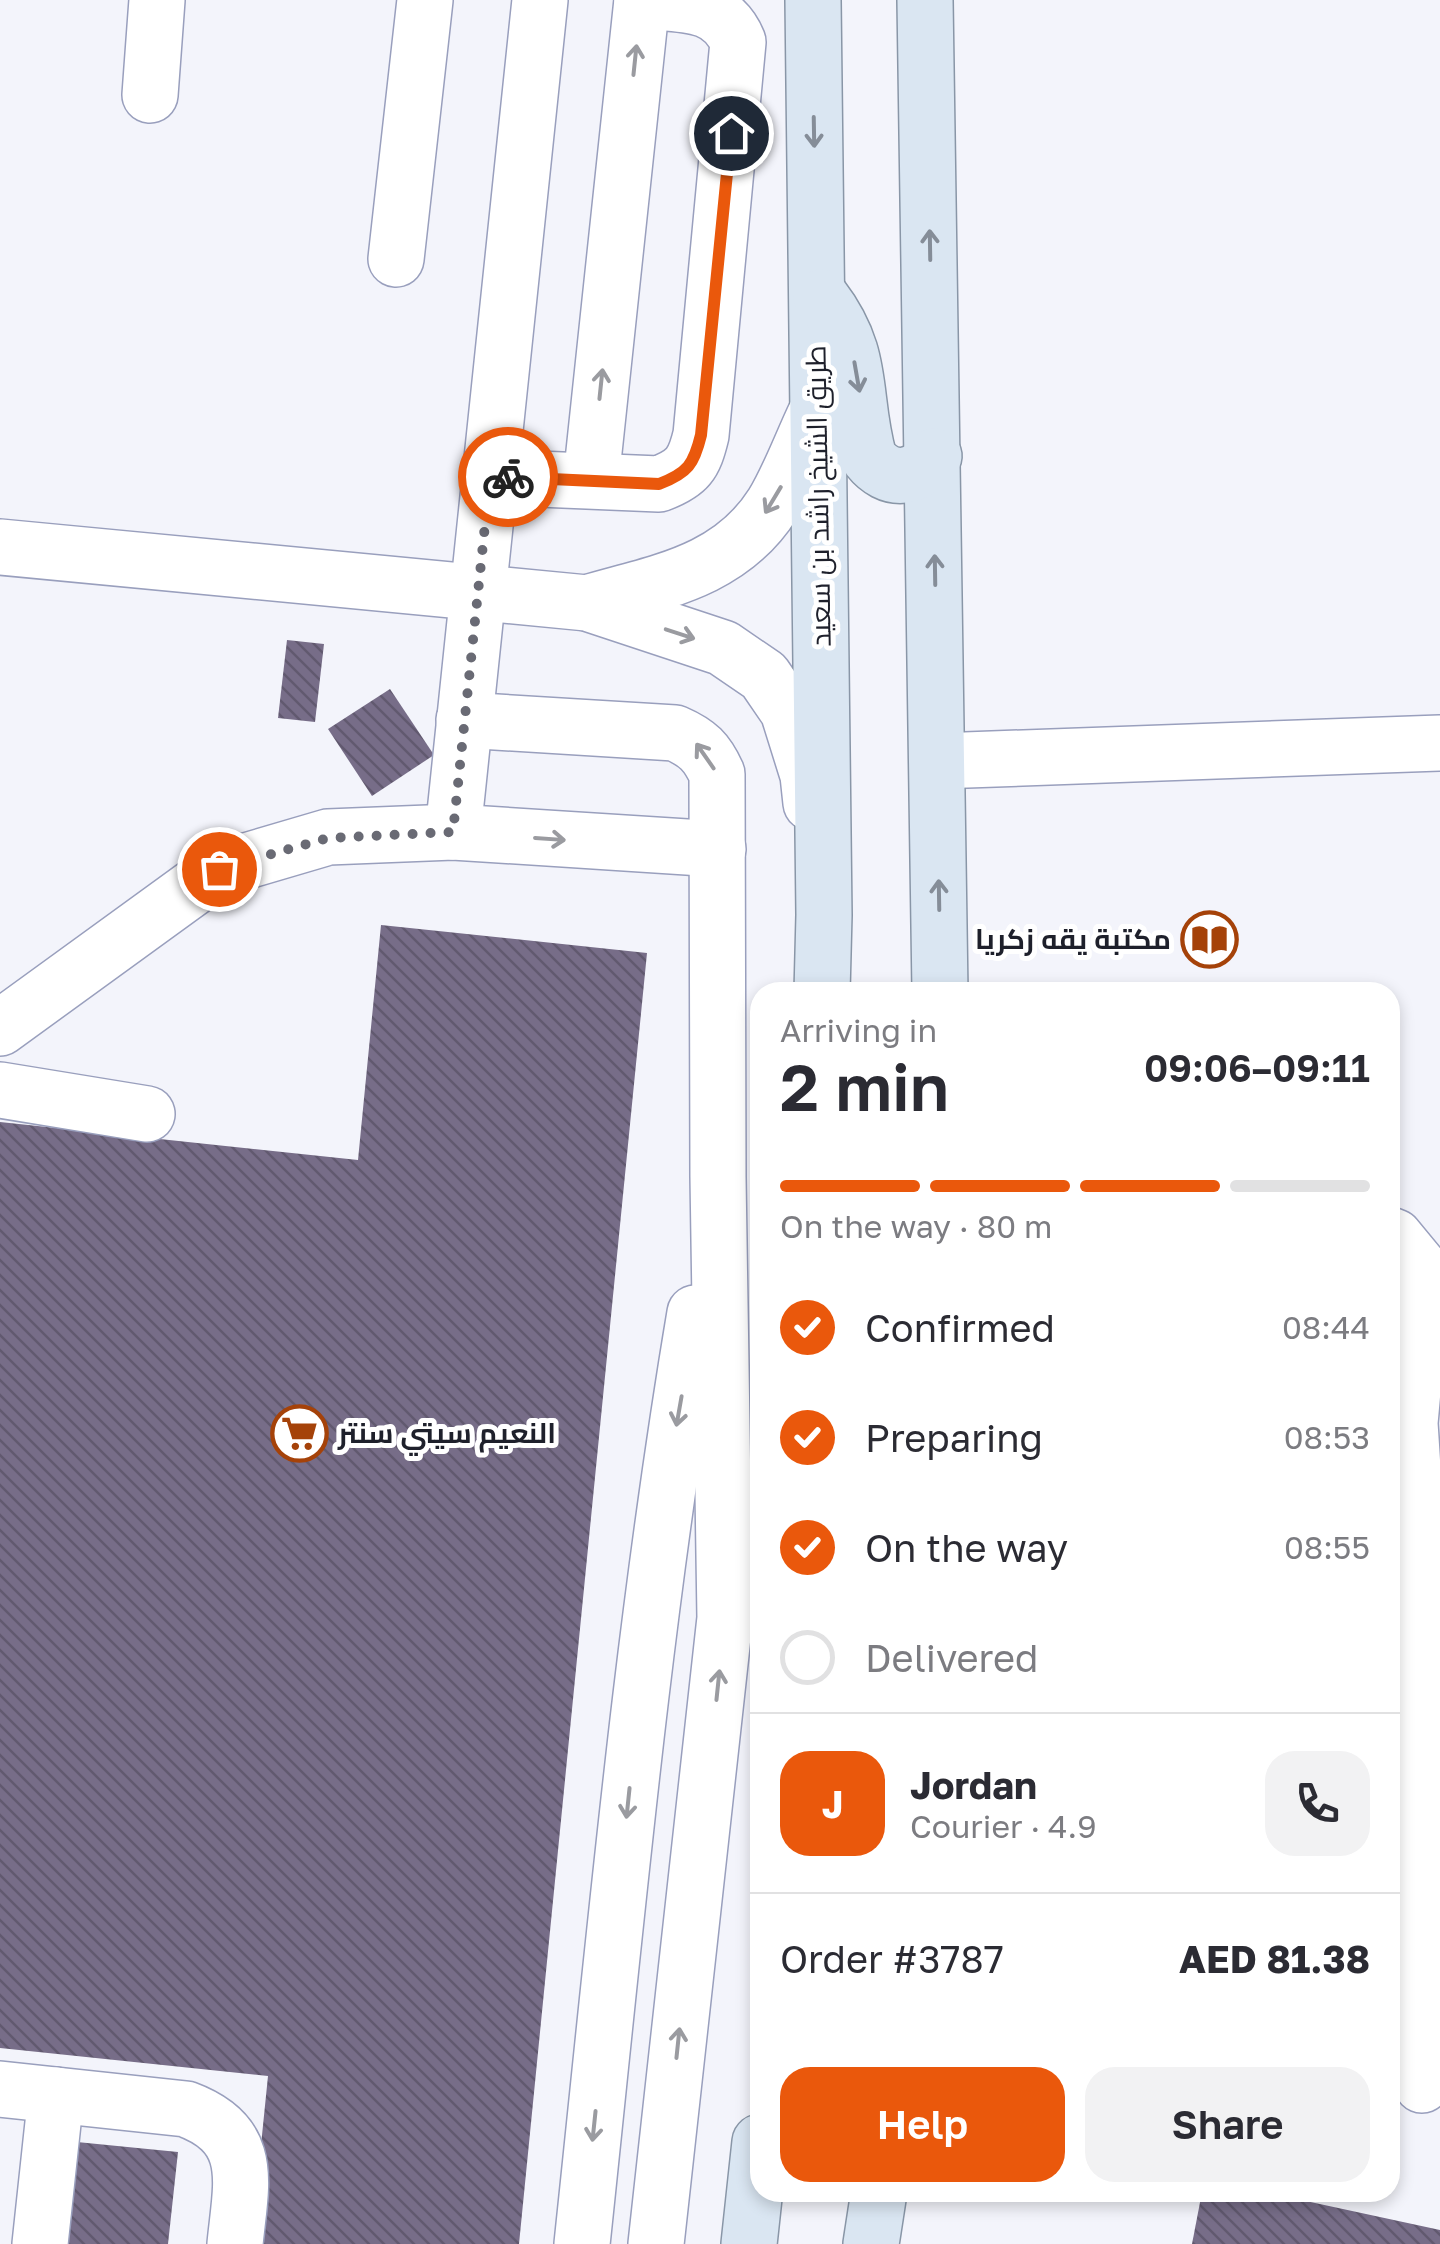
<!DOCTYPE html>
<meta charset="utf-8">
<style>
body{margin:0;font-family:"Golos Text",Cairo,sans-serif;background:#f2f2f3;color:#2b2b33;height:100vh;display:flex;flex-direction:column;font-size:38px;white-space:nowrap}
*{box-sizing:border-box;margin:0}
p{font-size:32px;color:#7c7c81}
.icon{flex:none;width:55px;height:55px;fill:none;stroke:currentColor;stroke-width:2;stroke-linecap:round;stroke-linejoin:round}
.map{position:relative;flex:1;overflow:hidden}
.side{position:absolute;left:750px;top:982px;width:650px;height:1220px;display:flex;flex-direction:column;background:#fff;border-radius:30px;box-shadow:0 5px 15px #0003}
.side>*{flex:none}
.pin{position:absolute;display:grid;place-items:center;width:85px;height:85px;color:#fff;margin:-42px;border:5px solid #fff;border-radius:50%;box-shadow:0 2px 10px #0007}
.courier{position:absolute;display:grid;place-items:center;width:100px;height:100px;margin:-50px;border:8px solid #ea580c;border-radius:50%;background:#fff;color:#222;box-shadow:0 2px 12px #0007}
.summary em{font-style:normal;font-weight:600}
.summary div{display:flex;flex-direction:column-reverse}
.summary{display:flex;align-items:center;justify-content:space-between;height:170px;padding:0 30px}
h1{font-size:65px;font-weight:600;line-height:75px}
.bar{display:grid;grid-template-columns:repeat(4,1fr);gap:15px 10px;align-content:center;height:120px;padding:0 30px}
.bar i{height:12px;border-radius:8px;background:#e1e1e2}
.bar .active{background:#ea580c}
.bar p{grid-column:span 4}
.line{display:flex;align-items:center;gap:25px;padding:0 30px;border-top:2px solid #e1e1e2}
.line div{flex:1}
.round{display:grid;place-items:center;flex:none;width:105px;height:105px;border-radius:30px;background:#f2f2f3}
ol{padding:0 30px;list-style:none}
li{display:flex;align-items:center;gap:30px;height:110px}
li p{margin-inline-start:auto}
li .icon{padding:10px;border-radius:50%;background:#ea580c;color:#fff;stroke-width:4}
li:last-child{color:#7c7c81}
li i{width:55px;height:55px;border:5px solid #e1e1e2;border-radius:50%}
.button{display:flex;gap:20px;margin-top:auto;padding:20px 30px}
.button a{flex:1;height:115px;border-radius:30px;background:#ea580c;color:#fff;font-size:40px;font-weight:600;line-height:115px;text-align:center}
.button a+a{background:#f2f2f3;color:#2b2b33}
.map>svg:first-child{display:block}
.building{fill:url(#building-back-hatch)}
.lines{fill:none;stroke-linecap:round;stroke-linejoin:round}
.minor-casing{stroke:#999fbd;stroke-width:58}
.major-casing{stroke:#8996a7;stroke-width:58}
.minor{stroke:#fff;stroke-width:55}
.major{stroke:#dae6f2;stroke-width:55}
.oneway{stroke:#9a9ba0}
.oneway2{stroke:#858d98}
.done{stroke:#696a74;stroke-width:10;stroke-dasharray:0 18}
.route{stroke:#ea580c;stroke-width:12}
.labels{text-anchor:middle;stroke-width:10;stroke-linejoin:round;paint-order:stroke}
.street-label{font-size:28px;fill:#1e202b;stroke:#fff}
.poi-label{font-size:28px;font-weight:bold;fill:#1e202b;stroke:#fff;text-anchor:end}
</style>
<div class="map">
<svg width="1440" height="2244" viewBox="0 0 1440 2244">
<defs>
<pattern id="building-back-hatch" width="6" height="6" patternUnits="userSpaceOnUse" patternTransform="scale(2.5)"><rect width="6" height="6" fill="#776d88"/><path d="M-1 5l2 2M0 0l6 6M5-1l2 2" fill="none" stroke="#61596f"/></pattern>
</defs>
<rect width="100%" height="100%" fill="#f3f4fb"/>
<g class="building">
<polygon points="287,640 324,644 315,722 278,718"/>
<polygon points="390,689 434,755 372,796 328,729"/>
<polygon points="381,925 647,953 519,2244 251,2244 268,2076 0,2048 0,1122 358,1160"/>
<polygon points="77,2142 178,2152 168,2244 67,2244"/>
<polygon points="1202,2192 1264,2192 1440,2230 1440,2244 1192,2244"/>
</g>
<g class="lines">
<defs>
<g id="minor">
<polyline points="150,95 157,0"/>
<polyline points="396,259 425,0"/>
<path d="M 490,477 L 659,484 C 688,473 694,464 701,435 L 738,42 C 721,0 681,5 642,1"/>
<polyline points="591,480 642,0"/>
<polyline points="0,547 587,603 723,648 764,676 788,711 808,775 811,803"/>
<path d="M 587,603 C 659,582 730,572 773,504 C 790,476 802,442 816,413"/>
<path d="M 464,720 L 675,733 C 698,743 707,752 717,774 L 718,1177 L 725,1618 L 656,2244"/>
<polyline points="938,761 1440,743"/>
<polyline points="453,832 540,0"/>
<polyline points="0,1028 219,869 328,837 453,832 718,849"/>
<polyline points="0,1090 147,1114"/>
<polyline points="1390,1235 1395,1237 1419,1266 1419,1325 1410,1423 1427,1682 1422,2085"/>
<path d="M 0,2089 L 186,2109 C 256,2135 241,2183 235,2244"/>
<polyline points="40,2244 56,2095"/>
<path d="M 582,2244 C 615,1933 643,1622 695,1313"/>
</g>
<g id="major">
<polyline points="813,0 824,915 822,992"/>
<polyline points="925,0 940,992"/>
<path d="M 821,297 C 867,357 851,394 869,458 C 889,483 915,480 934,456"/>
<polyline points="749,2244 760,2142"/>
<polyline points="871,2244 879,2192"/>
</g>
</defs>
<use href="#minor" class="minor-casing"/>
<use href="#major" class="major-casing"/>
<use href="#minor" class="minor"/>
<use href="#major" class="major"/>
</g>
<defs><path id="oneway-shaft" d="M-6 0H5M1.5-3L5.5 0L1.5 3" fill="none" stroke-width="1.6" stroke-linecap="round" stroke-linejoin="round" transform="scale(2.5)"/></defs>
<g class="oneway">
<use href="#oneway-shaft" transform="translate(635 60) rotate(-84)"/>
<use href="#oneway-shaft" transform="translate(601 384) rotate(-84)"/>
<use href="#oneway-shaft" transform="translate(773 500) rotate(121)"/>
<use href="#oneway-shaft" transform="translate(680 634) rotate(18)"/>
<use href="#oneway-shaft" transform="translate(705 756) rotate(-125)"/>
<use href="#oneway-shaft" transform="translate(550 839) rotate(4)"/>
<use href="#oneway-shaft" transform="translate(679 1411) rotate(100)"/>
<use href="#oneway-shaft" transform="translate(718 1685) rotate(-84)"/>
<use href="#oneway-shaft" transform="translate(628 1803) rotate(96)"/>
<use href="#oneway-shaft" transform="translate(678 2043) rotate(-84)"/>
<use href="#oneway-shaft" transform="translate(594 2126) rotate(96)"/>
</g>
<g class="oneway2">
<use href="#oneway-shaft" transform="translate(814 132) rotate(89)"/>
<use href="#oneway-shaft" transform="translate(930 245) rotate(-91)"/>
<use href="#oneway-shaft" transform="translate(857 377) rotate(80)"/>
<use href="#oneway-shaft" transform="translate(935 570) rotate(-91)"/>
<use href="#oneway-shaft" transform="translate(939 895) rotate(-91)"/>
</g>
<g class="lines">
<polyline class="done" points="219,869 328,838 453,832 490,477 508,477"/>
<path class="route" d="M 508,477 L 659,484 C 688,473 694,464 701,435 L 731,133"/>
</g>
<defs>
<symbol id="library-ring" viewBox="-11 -11 22 22"><circle r="9.5" fill="#fff" stroke="#a54209" stroke-width="1.5"/><path d="M-6-4Q-3-5.5-.7-3.5V5Q-3 3-6 4ZM6-4Q3-5.5 .7-3.5V5Q3 3 6 4Z" fill="#a54209"/></symbol>
<symbol id="supermarket-ring" viewBox="-11 -11 22 22"><circle r="9.5" fill="#fff" stroke="#a54209" stroke-width="1.5"/><path d="M-6-5.5h2.5l.6 2H6L4.5 2H-2.5L-4.4-4H-6ZM-1.5 3.2a1.3 1.3 0 1 0 .1 0ZM3 3.2a1.3 1.3 0 1 0 .1 0Z" fill="#a54209"/></symbol>
</defs>
<g fill-rule="evenodd">
<use href="#library-ring" x="1178" y="908" width="63" height="63"/>
<use href="#supermarket-ring" x="268" y="1402" width="63" height="63"/>
</g>
<g class="labels">
<g class="street-label">
<text transform="translate(818 496) rotate(-91)" y="10">طريق الشيخ راشد بن سعيد</text>
</g>
<g class="poi-label">
<text x="1171" y="949">مكتبة يقه زكريا</text>
<text x="338" y="1443" text-anchor="start">النعيم سيتي سنتر</text>
</g>
</g>
</svg>
<div class="pin" style="left:219px;top:869px;background:#ea580c"><svg class="icon" aria-label="bag" viewBox="0 0 24 24"><path d="M5 8h14l-1 12H6zM9 8a3 3 0 0 1 6 0"/></svg></div>
<div class="pin" style="left:731px;top:133px;background:#1f2937"><svg class="icon" aria-label="home" viewBox="0 0 24 24"><path d="M3 11l9-7 9 7M6 9v11h12V9"/></svg></div>
<div class="courier" style="left:508px;top:477px"><svg class="icon" aria-label="bike" viewBox="0 0 24 24"><circle cx="6" cy="16" r="4"/><circle cx="18" cy="16" r="4"/><path d="M6 16l4-8h5l3 8M10 8l3 8H6M13 5h3"/></svg></div>
<section class="side">
<div class="summary"><div><h1>2 min</h1><p>Arriving in</p></div><em>09:06–09:11</em></div>
<div class="bar"><i class="active"></i><i class="active"></i><i class="active"></i><i></i><p>On the way · 80 m</p></div>
<ol>
<li><svg class="icon" aria-label="check" viewBox="0 0 24 24"><path d="M5 12l5 5 9-10"/></svg>Confirmed<p>08:44</p></li>
<li><svg class="icon" aria-label="check" viewBox="0 0 24 24"><path d="M5 12l5 5 9-10"/></svg>Preparing<p>08:53</p></li>
<li><svg class="icon" aria-label="check" viewBox="0 0 24 24"><path d="M5 12l5 5 9-10"/></svg>On the way<p>08:55</p></li>
<li><i></i>Delivered</li>
</ol>
<div class="line" style="height:180px"><b class="round" style="background:#ea580c;color:#fff">J</b><div><b>Jordan</b><p>Courier · 4.9</p></div><a class="round"><svg class="icon" aria-label="phone" viewBox="0 0 24 24"><path d="M5 4h4l2 5-3 2q2 4 5 5l2-3 5 2v4C11 20 4 13 5 4z"/></svg></a></div>
<div class="line" style="height:130px"><div>Order #3787</div><b>AED 81.38</b></div>
<div class="button"><a>Help</a><a>Share</a></div>
</section>
</div>
